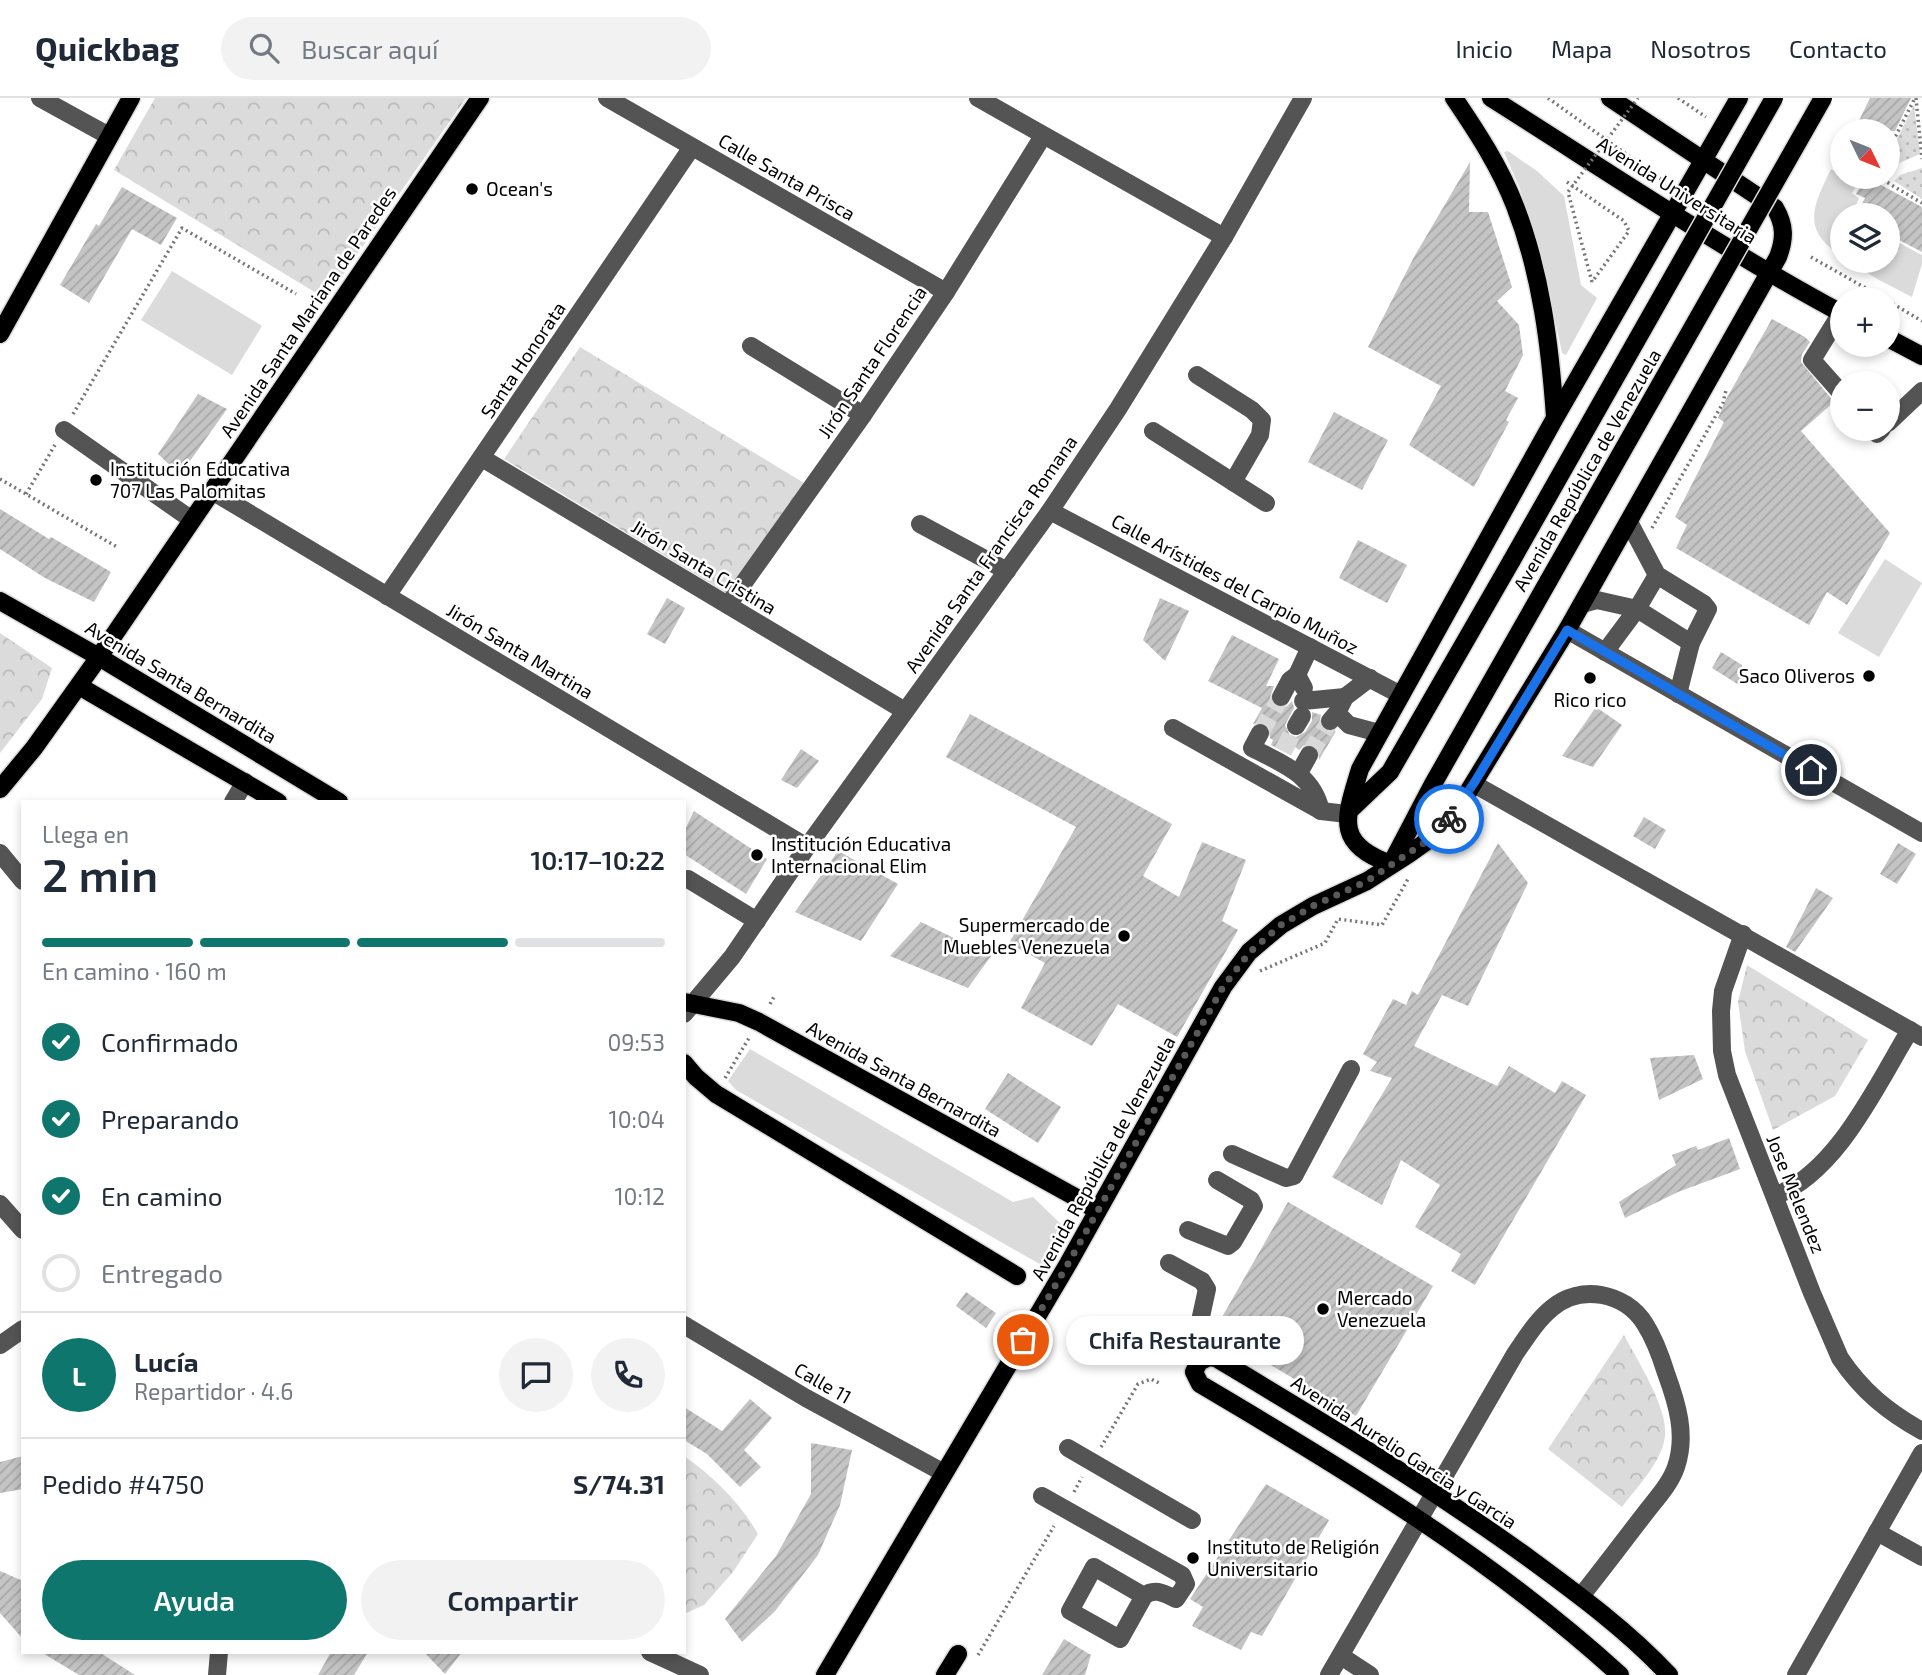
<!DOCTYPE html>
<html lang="es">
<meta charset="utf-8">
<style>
body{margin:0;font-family:"Exo 2",sans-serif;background:#f2f2f3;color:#1f2937;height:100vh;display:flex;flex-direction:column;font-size:26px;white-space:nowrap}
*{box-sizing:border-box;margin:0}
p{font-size:23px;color:#747a83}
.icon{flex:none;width:38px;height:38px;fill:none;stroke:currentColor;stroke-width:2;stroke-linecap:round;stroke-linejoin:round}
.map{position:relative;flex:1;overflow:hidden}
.details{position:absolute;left:21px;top:702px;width:665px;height:854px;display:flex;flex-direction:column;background:#fff;border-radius:0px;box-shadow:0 4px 10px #0003}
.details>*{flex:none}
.needle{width:46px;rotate:133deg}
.fabs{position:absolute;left:1830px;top:21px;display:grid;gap:14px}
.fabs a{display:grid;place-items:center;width:70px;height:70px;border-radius:50%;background:#fff;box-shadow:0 4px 10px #0003;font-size:35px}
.pin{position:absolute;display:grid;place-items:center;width:60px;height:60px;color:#fff;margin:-30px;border:4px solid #fff;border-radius:50%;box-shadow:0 2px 7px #0007}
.courier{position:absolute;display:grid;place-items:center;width:70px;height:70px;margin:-35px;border:5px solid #1a73e8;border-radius:50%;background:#fff;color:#222;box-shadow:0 2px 9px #0007}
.bubble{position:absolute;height:49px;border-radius:24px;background:#fff;box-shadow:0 4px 10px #0003;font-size:23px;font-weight:600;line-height:49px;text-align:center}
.summary em{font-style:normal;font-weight:600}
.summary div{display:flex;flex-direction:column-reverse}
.summary{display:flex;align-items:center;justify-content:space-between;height:119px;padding:0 21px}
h1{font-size:46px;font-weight:600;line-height:52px}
.bar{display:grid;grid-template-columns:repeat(4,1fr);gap:10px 7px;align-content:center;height:84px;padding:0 21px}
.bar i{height:9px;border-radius:5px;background:#e0e1e3}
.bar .selected{background:#0f766e}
.bar p{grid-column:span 4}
.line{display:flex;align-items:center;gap:18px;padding:0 21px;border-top:2px solid #e0e1e3}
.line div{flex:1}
.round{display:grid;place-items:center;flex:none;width:74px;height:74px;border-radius:37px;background:#f2f2f3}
ol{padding:0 21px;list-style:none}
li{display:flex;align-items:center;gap:21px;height:77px}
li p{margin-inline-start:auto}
li .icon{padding:7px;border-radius:50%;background:#0f766e;color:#fff;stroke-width:4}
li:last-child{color:#747a83}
li i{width:38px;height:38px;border:4px solid #e0e1e3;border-radius:50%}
.action{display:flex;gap:14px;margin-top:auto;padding:14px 21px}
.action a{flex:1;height:80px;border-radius:42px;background:#0f766e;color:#fff;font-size:28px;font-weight:600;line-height:80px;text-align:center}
.action a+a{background:#f2f2f3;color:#1f2937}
header{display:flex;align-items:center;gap:42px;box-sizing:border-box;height:98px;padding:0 35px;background:#fff;border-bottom:2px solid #e0e1e3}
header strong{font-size:33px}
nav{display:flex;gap:38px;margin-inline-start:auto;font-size:24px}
.search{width:490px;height:63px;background:#f2f2f3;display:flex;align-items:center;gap:18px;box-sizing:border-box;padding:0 24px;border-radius:38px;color:#747a83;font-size:26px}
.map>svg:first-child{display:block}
.grass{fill:#dbdbdb}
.park{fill:url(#park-crowns)}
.garden{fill:url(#garden-dots)}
.building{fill:url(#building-hatch)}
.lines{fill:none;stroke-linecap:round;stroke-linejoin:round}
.minor-tunnel{stroke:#d9d9d9;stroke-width:18;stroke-dasharray:18 9;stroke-linecap:butt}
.major-casing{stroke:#dbdbdb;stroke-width:21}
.path{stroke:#767676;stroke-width:3.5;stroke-dasharray:2 3.5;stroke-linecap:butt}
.minor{stroke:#545454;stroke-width:18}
.major{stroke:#000;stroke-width:18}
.major-bridge-casing{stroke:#dbdbdb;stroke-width:21;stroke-linecap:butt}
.path-bridge{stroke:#767676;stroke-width:3.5;stroke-dasharray:2 3.5;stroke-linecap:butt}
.major-bridge{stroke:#000;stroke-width:18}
.done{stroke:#595959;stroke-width:7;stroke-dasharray:0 12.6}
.route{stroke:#1a73e8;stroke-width:9}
.poi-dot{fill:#000;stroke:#fff;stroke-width:2.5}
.labels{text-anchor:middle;stroke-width:5;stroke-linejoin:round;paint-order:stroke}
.street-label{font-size:19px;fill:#000;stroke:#fff}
.poi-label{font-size:19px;fill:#000;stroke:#fff;text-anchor:start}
</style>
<header>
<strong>Quickbag</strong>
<div class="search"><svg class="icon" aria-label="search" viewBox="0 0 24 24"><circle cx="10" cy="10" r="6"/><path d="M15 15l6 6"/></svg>Buscar aquí</div>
<nav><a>Inicio</a><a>Mapa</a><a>Nosotros</a><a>Contacto</a></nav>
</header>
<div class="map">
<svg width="1922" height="1577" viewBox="0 0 1922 1577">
<defs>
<pattern id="park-crowns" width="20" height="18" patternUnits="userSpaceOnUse" patternTransform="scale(1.75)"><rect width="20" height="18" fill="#dbdbdb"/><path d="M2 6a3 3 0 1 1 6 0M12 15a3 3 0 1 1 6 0" fill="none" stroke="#bababa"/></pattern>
<pattern id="garden-dots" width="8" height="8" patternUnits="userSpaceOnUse" patternTransform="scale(1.75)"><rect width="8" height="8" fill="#dbdbdb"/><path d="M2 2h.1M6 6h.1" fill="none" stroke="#bababa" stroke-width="1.8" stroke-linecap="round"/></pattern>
<pattern id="building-hatch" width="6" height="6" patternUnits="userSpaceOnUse" patternTransform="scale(1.75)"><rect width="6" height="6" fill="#c4c4c4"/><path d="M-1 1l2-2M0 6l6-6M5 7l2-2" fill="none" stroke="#a7a7a7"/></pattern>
</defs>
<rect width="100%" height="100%" fill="#fff"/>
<g class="grass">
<polygon points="1508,53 1537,73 1564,98 1581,187 1597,200 1566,257 1562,255 1551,202 1520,91 1504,54"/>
<path d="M 1831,71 L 1857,87 L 1852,95 L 1859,100 L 1852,117 L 1843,117 L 1843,159 C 1801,132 1812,110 1831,71 Z"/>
<polygon points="1888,139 1922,157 1922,166 1912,199 1879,182 1848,163 1888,163"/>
<polygon points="172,173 262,228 232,277 141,222"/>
<polygon points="1885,461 1922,485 1879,559 1838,535"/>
<polygon points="750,951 1013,1104 1033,1099 1063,1128 1043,1168 736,992 728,983"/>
</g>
<g class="park">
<polygon points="155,0 466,0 326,201 114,72"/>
<polygon points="580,249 809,388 728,496 504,361"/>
<polygon points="0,535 52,570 42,601 0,655"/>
<polygon points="1747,867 1868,942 1835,998 1773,1032 1745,953 1738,904"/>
<path d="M 1624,1237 C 1637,1262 1669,1311 1665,1339 C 1661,1365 1637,1389 1622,1409 L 1548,1351 Z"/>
<path d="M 684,1358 C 713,1378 741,1406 758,1436 L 733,1474 L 704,1507 L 684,1516 Z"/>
</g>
<g class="garden">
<polygon points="1914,7 1920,56 1888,70 1888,59"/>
<polygon points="1922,70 1922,101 1894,83 1900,77"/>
</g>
<g class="building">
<polygon points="1870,0 1911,0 1895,33 1854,33"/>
<polygon points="1470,64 1469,114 1488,114 1512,189 1497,203 1519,227 1523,257 1505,293 1518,300 1506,322 1509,324 1474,389 1409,347 1441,288 1368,249 1414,159"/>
<polygon points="1866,79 1922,109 1922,154 1888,136 1888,117 1856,117 1865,100 1856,96"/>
<polygon points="122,89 177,120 161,147 132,131 89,205 60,187 96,126 99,128"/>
<polygon points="1772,221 1805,239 1810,244 1802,256 1801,264 1834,304 1801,333 1890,435 1847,507 1827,494 1809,527 1676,450 1687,427 1675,419 1724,324 1718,320 1725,303"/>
<polygon points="198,296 227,311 180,377 158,356"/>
<polygon points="1334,314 1388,342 1362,392 1308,364"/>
<polygon points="0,411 49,441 51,439 111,474 94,504 45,480 0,451"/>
<polygon points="1358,442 1407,467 1387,505 1339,480"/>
<polygon points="667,500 685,510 665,546 647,536"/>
<polygon points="1160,500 1189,513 1165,563 1143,542"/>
<polygon points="1232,537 1279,561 1266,588 1274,588 1270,600 1275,609 1286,609 1292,603 1294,610 1285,627 1290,637 1296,639 1305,634 1312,623 1312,614 1321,617 1319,626 1323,632 1328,634 1336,633 1319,662 1319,652 1314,647 1304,647 1299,652 1295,649 1291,657 1271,647 1273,642 1270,640 1269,628 1260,624 1253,626 1262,610 1208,583"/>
<polygon points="1721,554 1742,567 1739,587 1712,570"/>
<polygon points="1596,609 1622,627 1593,669 1562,658"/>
<polygon points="970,616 1172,726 1143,778 1179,799 1202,744 1246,762 1222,823 1238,832 1177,939 1118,906 1092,948 1021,910 1045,865 1009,845 1076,729 946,659"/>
<polygon points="801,651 819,663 797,690 781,682"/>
<polygon points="694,713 767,761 746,796 684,756 684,734"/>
<polygon points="1644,719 1666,732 1655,751 1633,738"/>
<polygon points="1498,745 1528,785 1468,908 1442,897 1414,948 1497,988 1509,968 1555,995 1562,983 1586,997 1475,1187 1451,1173 1461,1156 1415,1129 1440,1087 1401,1062 1382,1107 1332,1079 1392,980 1370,973 1377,964 1363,956 1393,901 1406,907 1412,893 1418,897"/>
<polygon points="1898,745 1916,756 1897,786 1880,776"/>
<polygon points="838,753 898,786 861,843 795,814"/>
<polygon points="1816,790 1833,800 1795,854 1786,849"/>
<polygon points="921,824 991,858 968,890 890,858"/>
<polygon points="1694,957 1703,981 1659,1002 1650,960"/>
<polygon points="1008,975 1061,1009 1038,1045 985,1011"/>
<polygon points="1729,1040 1740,1071 1678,1094 1625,1120 1619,1104 1676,1067 1672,1057 1696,1048 1698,1052"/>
<polygon points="1288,1104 1433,1188 1356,1318 1214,1233"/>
<polygon points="966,1194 996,1215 986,1230 956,1208"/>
<polygon points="750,1301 772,1320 744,1352 761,1369 740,1389 707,1356 684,1342 684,1309 722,1333"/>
<polygon points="811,1345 852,1352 840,1407 818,1457 775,1513 742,1544 725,1521 776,1458 811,1396"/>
<polygon points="23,1358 23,1391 0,1395 0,1364"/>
<polygon points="1266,1386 1329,1422 1262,1538 1251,1534 1241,1552 1192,1528 1203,1509 1190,1501"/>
<polygon points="0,1473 23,1483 23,1541 0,1515"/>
<polygon points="1064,1541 1091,1557 1085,1577 1042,1577"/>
<polygon points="41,1554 99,1554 135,1577 79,1577"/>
<polygon points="331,1554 368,1554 354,1577 318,1577"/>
<polygon points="424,1554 462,1554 445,1576"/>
</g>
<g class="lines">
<g class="minor-tunnel">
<polyline points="1260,635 1281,599"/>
<polyline points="1283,653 1296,628"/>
<polyline points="1309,657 1330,623"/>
</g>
<defs>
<g id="major">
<path d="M 1454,0 C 1477,34 1500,69 1515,108 C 1541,175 1550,247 1555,319"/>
<path d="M 1491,0 C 1607,73 1722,151 1843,216"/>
<polyline points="0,236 131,0"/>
<polyline points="1888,240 1922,258"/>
<polyline points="0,503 99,559 339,704"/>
<polyline points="79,588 278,704"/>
<polyline points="0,691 34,650 99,559 480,0"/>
<polyline points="1349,713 1390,674 1512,462"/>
<path d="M 1391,766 C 1333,746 1346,718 1360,671 L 1555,320 L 1739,0"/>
<polyline points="1391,766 1433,686 1549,482"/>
<polyline points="684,904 739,915 759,924 1086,1105 1096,1113"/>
<polyline points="684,965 696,979 716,996 1017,1178"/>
<path d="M 825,1577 L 1068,1166 L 1223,889 L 1249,854 L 1281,827 L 1313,808 L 1367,783 L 1409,756 L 1430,741 L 1457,712 L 1567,532 L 1778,159 C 1785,141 1785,127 1775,110 L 1610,0"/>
<polyline points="945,1577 958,1556"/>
<path d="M 1620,1577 C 1494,1462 1346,1372 1200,1286 L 1194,1274 L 1199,1264 L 1209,1259 L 1216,1260 C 1323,1324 1429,1388 1530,1461 C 1579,1497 1628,1533 1669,1577"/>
</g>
</defs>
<use href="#major" class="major-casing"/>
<g class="path">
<polyline points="1548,0 1668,86"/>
<polyline points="1678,0 1706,19"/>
<polyline points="1916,0 1922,61"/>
<polyline points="1888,53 1915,0"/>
<polyline points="1878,79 1922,105"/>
<polyline points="1567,84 1624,123 1629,133 1592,184"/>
<polyline points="1811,159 1885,201"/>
<polyline points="1888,203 1922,223"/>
<polyline points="73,316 182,130 296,196"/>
<polyline points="0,381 117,449"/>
<polyline points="26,396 55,347"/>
<polyline points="1652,430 1723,305 1726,292"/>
<polyline points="1260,873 1325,845 1338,821 1382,827 1408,781"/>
<polyline points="770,906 775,897"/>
<polyline points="725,980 749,940"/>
<polyline points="1075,1257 1089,1265"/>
<polyline points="1101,1349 1138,1286 1151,1281 1159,1285"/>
<polyline points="1074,1394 1082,1379"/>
<polyline points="978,1557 1054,1428"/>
</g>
<g class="minor">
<polyline points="40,0 109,38"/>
<polyline points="607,0 946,194"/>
<polyline points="978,0 1224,139"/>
<polyline points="1841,215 1812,262 1843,297"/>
<polyline points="751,248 863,317"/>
<polyline points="1197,277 1252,312 1262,322 1260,337 1233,384"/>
<polyline points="1888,325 1922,293"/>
<polyline points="1872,331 1877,336 1882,331"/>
<polyline points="64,332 192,422"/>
<polyline points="1153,333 1266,405"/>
<polyline points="482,360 905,613"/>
<polyline points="212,393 807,749"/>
<polyline points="1050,413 1401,597"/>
<polyline points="1629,424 1657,477 1704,506 1708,511 1691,545 1678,596"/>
<polyline points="920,426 1007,473"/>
<polyline points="387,498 692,49"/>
<polyline points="1582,506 1597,502 1637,511 1657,477"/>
<polyline points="728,507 863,317 946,194 1043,38"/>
<polyline points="1567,532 1922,735"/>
<polyline points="1605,554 1637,511 1691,545"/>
<polyline points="1304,590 1297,577 1310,549"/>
<polyline points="1281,599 1290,582 1297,577"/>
<polyline points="1303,603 1345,599"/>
<polyline points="1337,615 1345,599 1370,580"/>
<polyline points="1330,623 1337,615 1349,627 1379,635"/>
<polyline points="1296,628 1302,618"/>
<polyline points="1173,630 1321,713"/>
<path d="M 1260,635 L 1252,650 C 1283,666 1313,676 1321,713 L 1347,716"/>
<polyline points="1299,675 1309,657"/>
<polyline points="1474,686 1922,939"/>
<polyline points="233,704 245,684"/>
<polyline points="0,755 23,783"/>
<polyline points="688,781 757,823"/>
<path d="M 1743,836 L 1723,893 L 1721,913 L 1722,953 L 1727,977 L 1812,1195 L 1840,1260 C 1862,1293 1888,1314 1922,1333"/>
<polyline points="684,916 732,859 807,749 1050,413 1118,311 1224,139 1303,0"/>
<polyline points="1232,1056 1286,1080 1294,1078 1351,971"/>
<path d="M 1775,1098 C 1838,1073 1876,988 1910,932"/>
<polyline points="0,1106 23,1132"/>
<polyline points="1188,1132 1228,1148 1233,1144 1254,1108 1251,1102 1217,1082"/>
<polyline points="1169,1165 1202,1183 1207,1191 1195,1246"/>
<polyline points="684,1227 806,1300 944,1375"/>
<polyline points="0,1247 23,1231"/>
<polyline points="1068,1350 1192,1422"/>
<path d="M 1042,1398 L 1182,1477 L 1186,1486 L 1176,1501 C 1165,1496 1155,1489 1144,1498 L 1120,1541 L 1070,1513 L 1094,1469 L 1144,1498"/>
<polyline points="1877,1434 1922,1459"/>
<polyline points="650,1554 700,1577"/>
<polyline points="1341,1558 1370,1577"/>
<polyline points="217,1577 219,1554"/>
<path d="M 1329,1577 L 1515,1256 C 1526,1240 1537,1222 1552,1210 C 1580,1186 1625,1194 1645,1226 C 1654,1240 1661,1259 1666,1275 C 1677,1305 1687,1337 1676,1369 C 1670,1387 1654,1403 1643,1418 C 1622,1445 1602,1472 1581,1498"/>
<polyline points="1796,1577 1922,1355"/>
</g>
<use href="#major" class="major"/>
<defs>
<g id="major-bridge">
<polyline points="1512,462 1774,0"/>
<polyline points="1549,482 1823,0"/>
</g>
</defs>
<use href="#major-bridge" class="major-bridge-casing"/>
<polyline class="path-bridge" points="1592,184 1568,94 1638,0"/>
<use href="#major-bridge" class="major-bridge"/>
</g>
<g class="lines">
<polyline class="done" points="1023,1242 1068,1166 1223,889 1250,854 1281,827 1313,808 1367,783 1430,741 1449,721"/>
<polyline class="route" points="1449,721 1474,685 1567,532 1811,672"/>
</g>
<g class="poi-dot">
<circle cx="472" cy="91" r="7"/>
<circle cx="96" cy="382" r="7"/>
<circle cx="1869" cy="578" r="7"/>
<circle cx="1590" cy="580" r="7"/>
<circle cx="757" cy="757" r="7"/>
<circle cx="1124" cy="838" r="7"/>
<circle cx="1323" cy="1211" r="7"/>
<circle cx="1193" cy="1460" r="7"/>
</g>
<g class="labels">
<g class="street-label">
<text transform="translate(787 79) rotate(30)" y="7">Calle Santa Prisca</text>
<text transform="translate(1677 92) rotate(32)" y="7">Avenida Universitaria</text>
<text transform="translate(308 214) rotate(-56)" y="7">Avenida Santa Mariana de Paredes</text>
<text transform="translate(523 262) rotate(-56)" y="7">Santa Honorata</text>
<text transform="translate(872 264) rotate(-56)" y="7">Jirón Santa Florencia</text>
<text transform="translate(1587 372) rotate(-60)" y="7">Avenida República de Venezuela</text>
<text transform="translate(991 456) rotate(-55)" y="7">Avenida Santa Francisca Romana</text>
<text transform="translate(704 469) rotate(31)" y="7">Jirón Santa Cristina</text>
<text transform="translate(1235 486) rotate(28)" y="7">Calle Arístides del Carpio Muñoz</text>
<text transform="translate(520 553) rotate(31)" y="7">Jirón Santa Martina</text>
<text transform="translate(181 584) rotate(31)" y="7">Avenida Santa Bernardita</text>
<text transform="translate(904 981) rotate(29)" y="7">Avenida Santa Bernardita</text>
<text transform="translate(1103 1060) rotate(-61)" y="7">Avenida República de Venezuela</text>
<text transform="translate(1796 1096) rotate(68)" y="7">Jose Melendez</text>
<text transform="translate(823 1285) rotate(30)" y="7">Calle 11</text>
<text transform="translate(1404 1354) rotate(33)" y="7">Avenida Aurelio Garcia y Garcia</text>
</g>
<g class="poi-label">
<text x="486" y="98">Ocean's</text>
<text x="110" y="378">Institución Educativa<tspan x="110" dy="22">707 Las Palomitas</tspan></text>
<text x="1855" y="585" text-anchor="end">Saco Oliveros</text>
<text x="1590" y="609" text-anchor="middle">Rico rico</text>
<text x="771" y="753">Institución Educativa<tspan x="771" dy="22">Internacional Elim</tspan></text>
<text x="1110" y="834" text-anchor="end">Supermercado de<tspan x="1110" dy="22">Muebles Venezuela</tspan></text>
<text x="1337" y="1207">Mercado<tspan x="1337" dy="22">Venezuela</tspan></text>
<text x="1207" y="1456">Instituto de Religión<tspan x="1207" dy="22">Universitario</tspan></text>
</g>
</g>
</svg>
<div class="fabs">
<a><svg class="needle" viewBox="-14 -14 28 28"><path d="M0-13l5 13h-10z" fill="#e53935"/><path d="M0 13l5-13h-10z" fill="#747a83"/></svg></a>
<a><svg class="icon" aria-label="layers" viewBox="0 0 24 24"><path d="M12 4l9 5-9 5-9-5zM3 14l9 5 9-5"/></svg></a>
<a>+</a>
<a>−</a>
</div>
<div class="pin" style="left:1023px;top:1242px;background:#ea580c"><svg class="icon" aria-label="bag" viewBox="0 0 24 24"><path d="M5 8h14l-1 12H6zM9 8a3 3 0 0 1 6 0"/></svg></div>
<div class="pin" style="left:1811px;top:672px;background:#1f2937"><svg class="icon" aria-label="home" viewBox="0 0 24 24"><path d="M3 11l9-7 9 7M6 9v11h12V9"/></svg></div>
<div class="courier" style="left:1449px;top:721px"><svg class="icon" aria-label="bike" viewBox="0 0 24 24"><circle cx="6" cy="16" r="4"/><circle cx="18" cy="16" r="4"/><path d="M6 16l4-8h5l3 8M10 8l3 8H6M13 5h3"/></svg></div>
<div class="bubble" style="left:1066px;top:1218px;width:238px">Chifa Restaurante</div>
<section class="details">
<div class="summary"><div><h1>2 min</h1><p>Llega en</p></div><em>10:17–10:22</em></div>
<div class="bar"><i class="selected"></i><i class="selected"></i><i class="selected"></i><i></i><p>En camino · 160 m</p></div>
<ol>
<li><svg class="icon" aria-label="check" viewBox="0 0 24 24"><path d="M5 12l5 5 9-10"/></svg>Confirmado<p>09:53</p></li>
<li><svg class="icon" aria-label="check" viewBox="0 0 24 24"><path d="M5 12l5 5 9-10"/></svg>Preparando<p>10:04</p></li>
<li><svg class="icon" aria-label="check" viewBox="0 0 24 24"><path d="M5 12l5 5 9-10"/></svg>En camino<p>10:12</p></li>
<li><i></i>Entregado</li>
</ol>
<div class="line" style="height:126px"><b class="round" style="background:#0f766e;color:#fff">L</b><div><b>Lucía</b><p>Repartidor · 4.6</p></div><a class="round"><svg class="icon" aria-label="chat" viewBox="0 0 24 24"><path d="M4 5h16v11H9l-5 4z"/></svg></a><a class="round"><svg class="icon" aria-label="phone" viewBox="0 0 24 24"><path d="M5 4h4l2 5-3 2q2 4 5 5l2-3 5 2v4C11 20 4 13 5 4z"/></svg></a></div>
<div class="line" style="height:91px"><div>Pedido #4750</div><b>S/74.31</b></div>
<div class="action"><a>Ayuda</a><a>Compartir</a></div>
</section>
</div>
